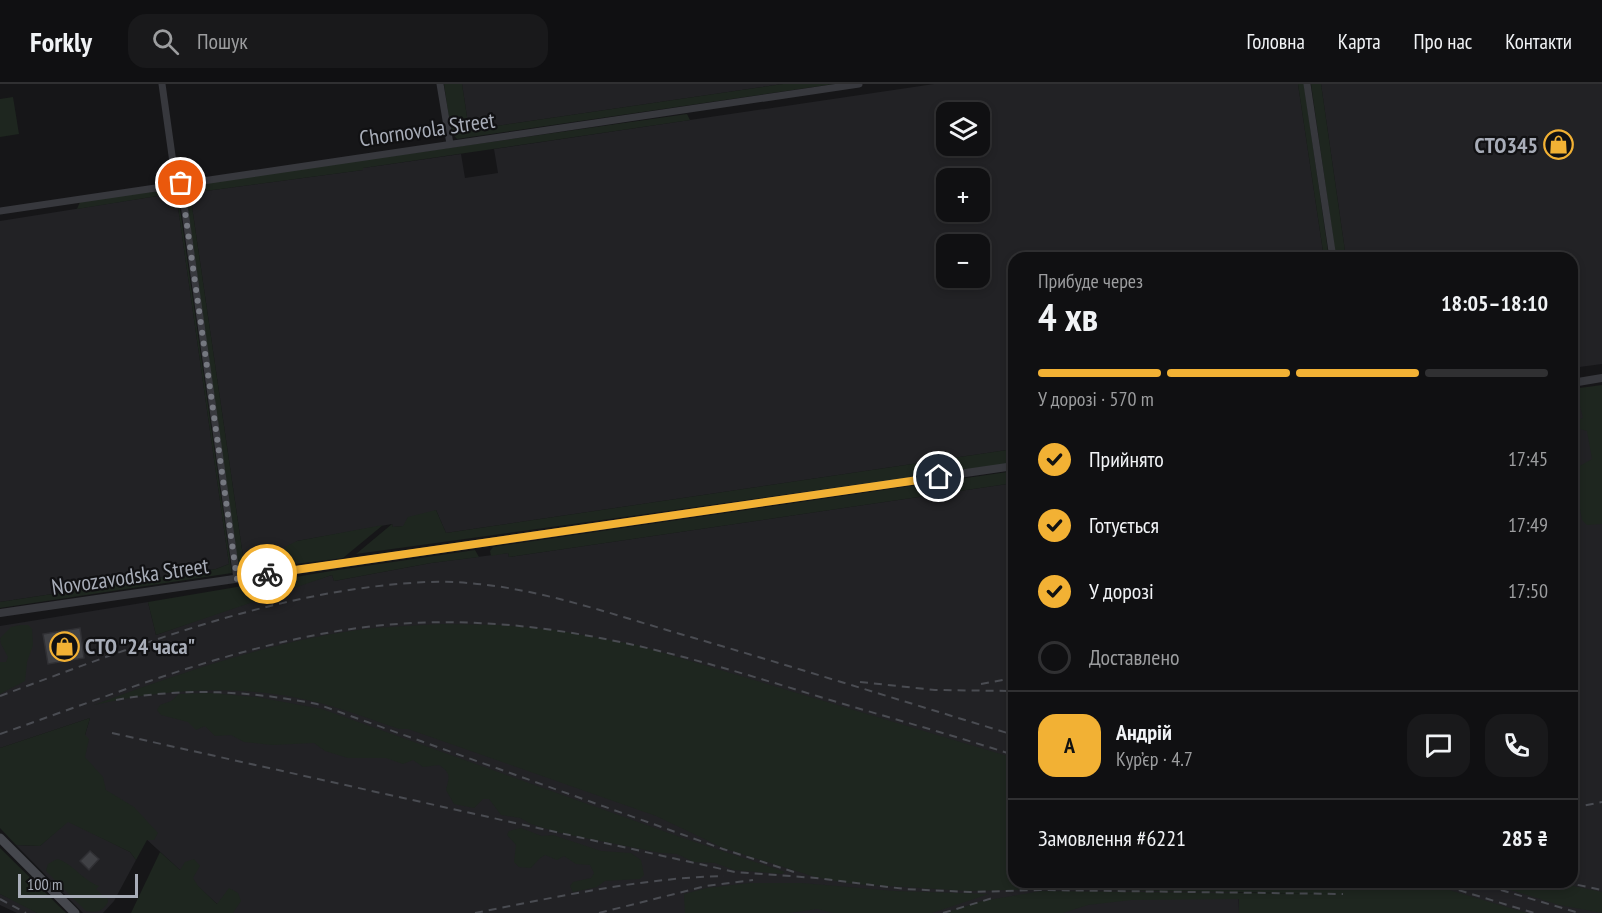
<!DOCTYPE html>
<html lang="uk">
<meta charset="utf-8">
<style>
body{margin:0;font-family:"PT Sans Narrow",sans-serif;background:#19191b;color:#f1f3f6;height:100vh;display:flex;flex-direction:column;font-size:22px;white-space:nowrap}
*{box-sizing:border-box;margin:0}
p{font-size:20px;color:#9c9d9f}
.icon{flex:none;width:33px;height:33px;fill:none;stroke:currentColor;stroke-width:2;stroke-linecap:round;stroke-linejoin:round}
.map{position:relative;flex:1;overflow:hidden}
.drawer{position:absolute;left:1008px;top:168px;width:570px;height:636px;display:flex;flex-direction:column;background:#101012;border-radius:18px;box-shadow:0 3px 9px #0003,0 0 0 2px #303032}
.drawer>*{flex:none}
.fabs{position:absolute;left:936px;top:18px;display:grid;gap:12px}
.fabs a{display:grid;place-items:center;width:54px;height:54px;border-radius:12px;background:#101012;box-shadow:0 3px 9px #0003,0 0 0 2px #303032;font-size:30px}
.scale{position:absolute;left:18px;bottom:15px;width:120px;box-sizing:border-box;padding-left:6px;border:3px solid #a8adb8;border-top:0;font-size:16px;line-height:21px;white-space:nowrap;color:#a8adb8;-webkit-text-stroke:4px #111113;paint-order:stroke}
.pin{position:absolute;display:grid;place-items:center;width:51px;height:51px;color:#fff;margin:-26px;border:3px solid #fff;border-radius:50%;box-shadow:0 2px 6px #0007}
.courier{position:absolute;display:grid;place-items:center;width:60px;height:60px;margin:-30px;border:4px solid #f2b134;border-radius:50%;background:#fff;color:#222;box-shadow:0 2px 8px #0007}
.head em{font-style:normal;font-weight:700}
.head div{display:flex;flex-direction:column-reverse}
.head{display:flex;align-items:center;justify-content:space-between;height:102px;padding:0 30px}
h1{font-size:39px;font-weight:700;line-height:45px}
.bar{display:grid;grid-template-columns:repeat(4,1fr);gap:9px 6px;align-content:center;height:72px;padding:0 30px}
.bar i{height:8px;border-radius:4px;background:#303032}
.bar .selected{background:#f2b134}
.bar p{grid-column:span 4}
.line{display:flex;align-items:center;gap:15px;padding:0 30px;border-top:2px solid #303032}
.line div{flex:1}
.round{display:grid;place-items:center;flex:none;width:63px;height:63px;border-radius:18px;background:#19191b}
ol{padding:0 30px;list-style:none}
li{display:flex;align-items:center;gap:18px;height:66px}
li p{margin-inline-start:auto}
li .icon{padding:6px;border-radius:50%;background:#f2b134;color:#111;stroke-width:4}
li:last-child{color:#9c9d9f}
li i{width:33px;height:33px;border:3px solid #303032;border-radius:50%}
header{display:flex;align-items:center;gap:36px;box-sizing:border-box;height:84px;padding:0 30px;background:#101012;border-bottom:2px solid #303032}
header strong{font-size:28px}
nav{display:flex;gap:33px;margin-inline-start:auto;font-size:21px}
.search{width:420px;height:54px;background:#19191b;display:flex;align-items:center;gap:15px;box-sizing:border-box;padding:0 21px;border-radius:18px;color:#9c9d9f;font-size:22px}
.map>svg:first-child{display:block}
.built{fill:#222225;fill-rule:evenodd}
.green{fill:#1e261f}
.building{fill:#404145;stroke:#303034;stroke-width:1.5}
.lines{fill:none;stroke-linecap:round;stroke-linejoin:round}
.minor{stroke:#37383d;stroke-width:7}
.tertiary{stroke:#37383d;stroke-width:8}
.secondary{stroke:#45474d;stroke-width:9}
.rail{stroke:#4a4c52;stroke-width:2;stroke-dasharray:8 6;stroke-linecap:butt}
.done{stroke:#757880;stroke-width:6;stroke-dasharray:0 10.8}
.route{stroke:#f2b134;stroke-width:8}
.labels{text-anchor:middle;stroke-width:4.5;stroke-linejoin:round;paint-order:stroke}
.street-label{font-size:22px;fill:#a8adb8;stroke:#111113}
.poi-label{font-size:22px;font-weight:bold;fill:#a8adb8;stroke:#111113;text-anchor:end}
</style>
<header>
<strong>Forkly</strong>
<div class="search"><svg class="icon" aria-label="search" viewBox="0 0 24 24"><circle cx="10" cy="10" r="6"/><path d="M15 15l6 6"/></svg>Пошук</div>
<nav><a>Головна</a><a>Карта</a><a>Про нас</a><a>Контакти</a></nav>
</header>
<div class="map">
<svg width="1602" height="829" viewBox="0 0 1602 829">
<rect width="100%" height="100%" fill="#161618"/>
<g class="built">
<polygon points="462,0 783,0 469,46"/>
<path d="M 934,0 L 1298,0 L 1324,174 L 1014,174 L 1014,365 L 446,449 L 436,426 L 404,442 L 393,443 L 392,440 L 297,457 L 282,473 L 244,479 L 190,109 L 363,86 L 363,84 L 461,70 L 465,94 L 498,89 L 494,65 ZM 946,28 L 980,28 L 980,62 L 946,62 ZM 946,94 L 980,94 L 980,128 L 946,128 ZM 946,160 L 980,160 L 980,194 L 946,194 Z"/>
<polygon points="1321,0 1602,0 1602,280 1572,284 1572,174 1346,174"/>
<polygon points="176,109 229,480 216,485 0,518 0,137"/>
<polygon points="1602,319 1602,829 1512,829 1411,798 1572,798 1572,323"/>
<polygon points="1014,399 1014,680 251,586 1014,798 1238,798 1239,829 227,829 74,689 90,634 0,664 0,607 8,578 0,578 0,542 148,518 156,551 271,510 332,491 334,497 431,479 508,469 509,473"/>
<polygon points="68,737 130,768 136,776 114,817 103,829 83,829 16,761 40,762"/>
<polygon points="0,810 25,821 37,829 17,829 0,821"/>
</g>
<g class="green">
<polygon points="444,0 462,0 469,46 783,0 834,0 457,55 451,48"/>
<polygon points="1298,0 1304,0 1329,174 1324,174"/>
<polygon points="1311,0 1321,0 1346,174 1336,174"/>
<polygon points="13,13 19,50 0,53 0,15"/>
<polygon points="687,30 690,36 363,84 363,86 190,109 244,479 282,473 285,463 297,457 383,441 343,474 239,487 237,484 185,103 187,101"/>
<polygon points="177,103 232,489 0,524 0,518 216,485 229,480 176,109 77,125 80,118"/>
<polygon points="1602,301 1602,440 1587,441 1582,436 1576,402 1578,383 1592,375 1587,347 1572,343 1572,337 1583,334 1580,322 1572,323 1572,305"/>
<polygon points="1014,365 1014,379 356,470 392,440 393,443 403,442 408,433 436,426 446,449"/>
<polygon points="1014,387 1014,399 509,473 508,469 491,472 490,467 493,463"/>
<polygon points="475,466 479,473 431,479 334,497 332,491 156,551 148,518 331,487"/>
<path d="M 442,540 L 499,541 L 555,546 L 637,561 L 1014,674 L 1014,798 L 1422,798 L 1527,829 L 1239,829 L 1239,815 L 1131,816 L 1088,821 L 1063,829 L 945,829 L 982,817 L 1041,807 L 1344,810 L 1040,805 L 970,807 L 854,800 L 815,793 L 723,764 L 656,732 L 408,645 L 399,645 C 372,636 344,625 316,618 C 242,600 168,604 94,621 C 172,592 250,565 332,550 C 368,543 406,542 442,540 Z"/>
<polygon points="20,541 28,541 32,545 33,561 27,578 25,597 0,610 0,578 6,578 8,573 1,560 0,554 11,543"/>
<path d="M 209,609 L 257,613 L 322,625 L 680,753 L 785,788 L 782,790 L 734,786 L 715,779 L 694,778 L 677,770 L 661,769 L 560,749 L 531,740 L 520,734 L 501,731 L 489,715 L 483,715 L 474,724 L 454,720 L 446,706 C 449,693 452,690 439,681 L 423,683 L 413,676 L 403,680 L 386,674 L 348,674 L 325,667 L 314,659 L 272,661 L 244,658 L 231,651 L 215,652 L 205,642 L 196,646 L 188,638 L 161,631 L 157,626 L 160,621 L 171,617 L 179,610 Z"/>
<polygon points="90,634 85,651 89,655 85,673 103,693 106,706 134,723 158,749 154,756 147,756 136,776 130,768 68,738 40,762 16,761 0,744 0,664"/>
<polygon points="521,744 542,752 553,751 601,767 631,769 641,776 644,791 640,795 605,797 597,803 573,808 570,802 573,798 591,794 594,789 590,781 576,780 564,772 557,776 545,771 539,775 531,784 519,783 514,778 516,761 507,751 509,747"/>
<polygon points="0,764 66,829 37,829 0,810"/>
<polygon points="160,768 180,786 185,778 194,775 200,782 193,794 198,802 217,820 229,804 238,809 241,817 233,829 131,829"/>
<path d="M 57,775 C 74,780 82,796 99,802 L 96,805 L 104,813 L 107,811 L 108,818 C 103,827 97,829 86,827 L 46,787 L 48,780 Z"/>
<polygon points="1485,798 1554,798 1602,808 1602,829 1559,821"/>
<polygon points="750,799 802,799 895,807 989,810 932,829 834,829 817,825 789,829 685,829 684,810 707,804"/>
</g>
<g class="building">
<polygon points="80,544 84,574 48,580 43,550"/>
<polygon points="90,767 99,775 89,786 80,777"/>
</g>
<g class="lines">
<g class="minor">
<polyline points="162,0 176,100"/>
<polyline points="440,0 450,60"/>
<polyline points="1307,0 1333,174"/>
<polyline points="181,99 237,495"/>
<polyline points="0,127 859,0"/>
</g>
<g class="tertiary">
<polyline points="1572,299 1602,294"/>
<polyline points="0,529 1014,382"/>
</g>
<polyline class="secondary" points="0,754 75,829"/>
<g class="rail">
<polyline points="860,598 935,606 1014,607"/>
<polyline points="981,600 1014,594"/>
<path d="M 0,612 C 138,561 279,505 427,498 C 510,495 592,524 670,547 C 785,580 899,616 1014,651"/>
<path d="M 116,616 C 184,603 250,607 317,620 L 723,765 L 794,788"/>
<polyline points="112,649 735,788 816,794 905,805 970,808 1040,806 1343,810"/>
<path d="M 0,650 C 109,612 217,568 332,548 C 504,518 655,562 817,612 C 883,632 949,650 1014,671"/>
<polyline points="1572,724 1602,718"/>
<polyline points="1432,798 1534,829"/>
<polyline points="1474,798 1579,829"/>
<polyline points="1564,798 1602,806"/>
<polyline points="0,815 26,829"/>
<path d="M 475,829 C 557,813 640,794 724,792"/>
<polyline points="599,829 706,802 753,796"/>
<polyline points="943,829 996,813"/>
</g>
</g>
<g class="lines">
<polyline class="done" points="181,99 237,495 267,490"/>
<polyline class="route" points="267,490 939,393"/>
</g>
<defs>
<symbol id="shop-ring" viewBox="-11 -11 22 22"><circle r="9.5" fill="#111113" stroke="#f2b134" stroke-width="1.5"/><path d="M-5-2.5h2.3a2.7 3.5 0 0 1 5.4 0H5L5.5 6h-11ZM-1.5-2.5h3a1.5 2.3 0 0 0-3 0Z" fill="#f2b134"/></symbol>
</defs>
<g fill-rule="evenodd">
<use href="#shop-ring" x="1542" y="44" width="33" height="33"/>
<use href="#shop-ring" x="48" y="546" width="33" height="33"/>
</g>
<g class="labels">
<g class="street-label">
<text transform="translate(427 45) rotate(-8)" y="8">Chornovola Street</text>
<text transform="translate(130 492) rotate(-8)" y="8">Novozavodska Street</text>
</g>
<g class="poi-label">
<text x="1538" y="69">СТО345</text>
<text x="85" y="570" text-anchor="start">СТО "24 часа"</text>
</g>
</g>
</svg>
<div class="fabs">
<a><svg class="icon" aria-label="layers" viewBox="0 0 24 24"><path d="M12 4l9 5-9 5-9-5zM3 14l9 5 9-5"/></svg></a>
<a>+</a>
<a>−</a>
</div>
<div class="scale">100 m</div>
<div class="pin" style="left:181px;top:99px;background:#ea580c"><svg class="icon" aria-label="bag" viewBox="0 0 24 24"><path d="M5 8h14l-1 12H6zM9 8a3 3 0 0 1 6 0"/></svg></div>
<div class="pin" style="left:939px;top:393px;background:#1f2937"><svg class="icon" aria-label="home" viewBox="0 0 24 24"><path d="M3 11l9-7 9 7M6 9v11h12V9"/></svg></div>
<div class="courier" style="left:267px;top:490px"><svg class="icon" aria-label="bike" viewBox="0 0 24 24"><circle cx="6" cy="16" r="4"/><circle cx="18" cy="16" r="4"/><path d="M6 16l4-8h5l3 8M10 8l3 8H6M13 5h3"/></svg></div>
<section class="drawer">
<div class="head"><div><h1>4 хв</h1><p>Прибуде через</p></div><em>18:05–18:10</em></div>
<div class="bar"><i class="selected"></i><i class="selected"></i><i class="selected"></i><i></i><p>У дорозі · 570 m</p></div>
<ol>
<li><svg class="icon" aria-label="check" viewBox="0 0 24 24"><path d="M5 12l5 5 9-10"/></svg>Прийнято<p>17:45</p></li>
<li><svg class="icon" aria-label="check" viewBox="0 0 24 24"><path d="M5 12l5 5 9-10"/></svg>Готується<p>17:49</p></li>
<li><svg class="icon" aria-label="check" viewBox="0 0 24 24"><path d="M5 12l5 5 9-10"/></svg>У дорозі<p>17:50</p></li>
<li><i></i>Доставлено</li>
</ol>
<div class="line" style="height:108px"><b class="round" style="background:#f2b134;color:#111">А</b><div><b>Андрій</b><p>Кур’єр · 4.7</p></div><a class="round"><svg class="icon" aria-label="chat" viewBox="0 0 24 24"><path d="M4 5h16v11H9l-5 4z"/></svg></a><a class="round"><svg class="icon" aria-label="phone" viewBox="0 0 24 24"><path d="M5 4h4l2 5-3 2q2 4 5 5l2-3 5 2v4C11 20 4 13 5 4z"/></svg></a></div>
<div class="line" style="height:78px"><div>Замовлення #6221</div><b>285 ₴</b></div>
</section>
</div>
